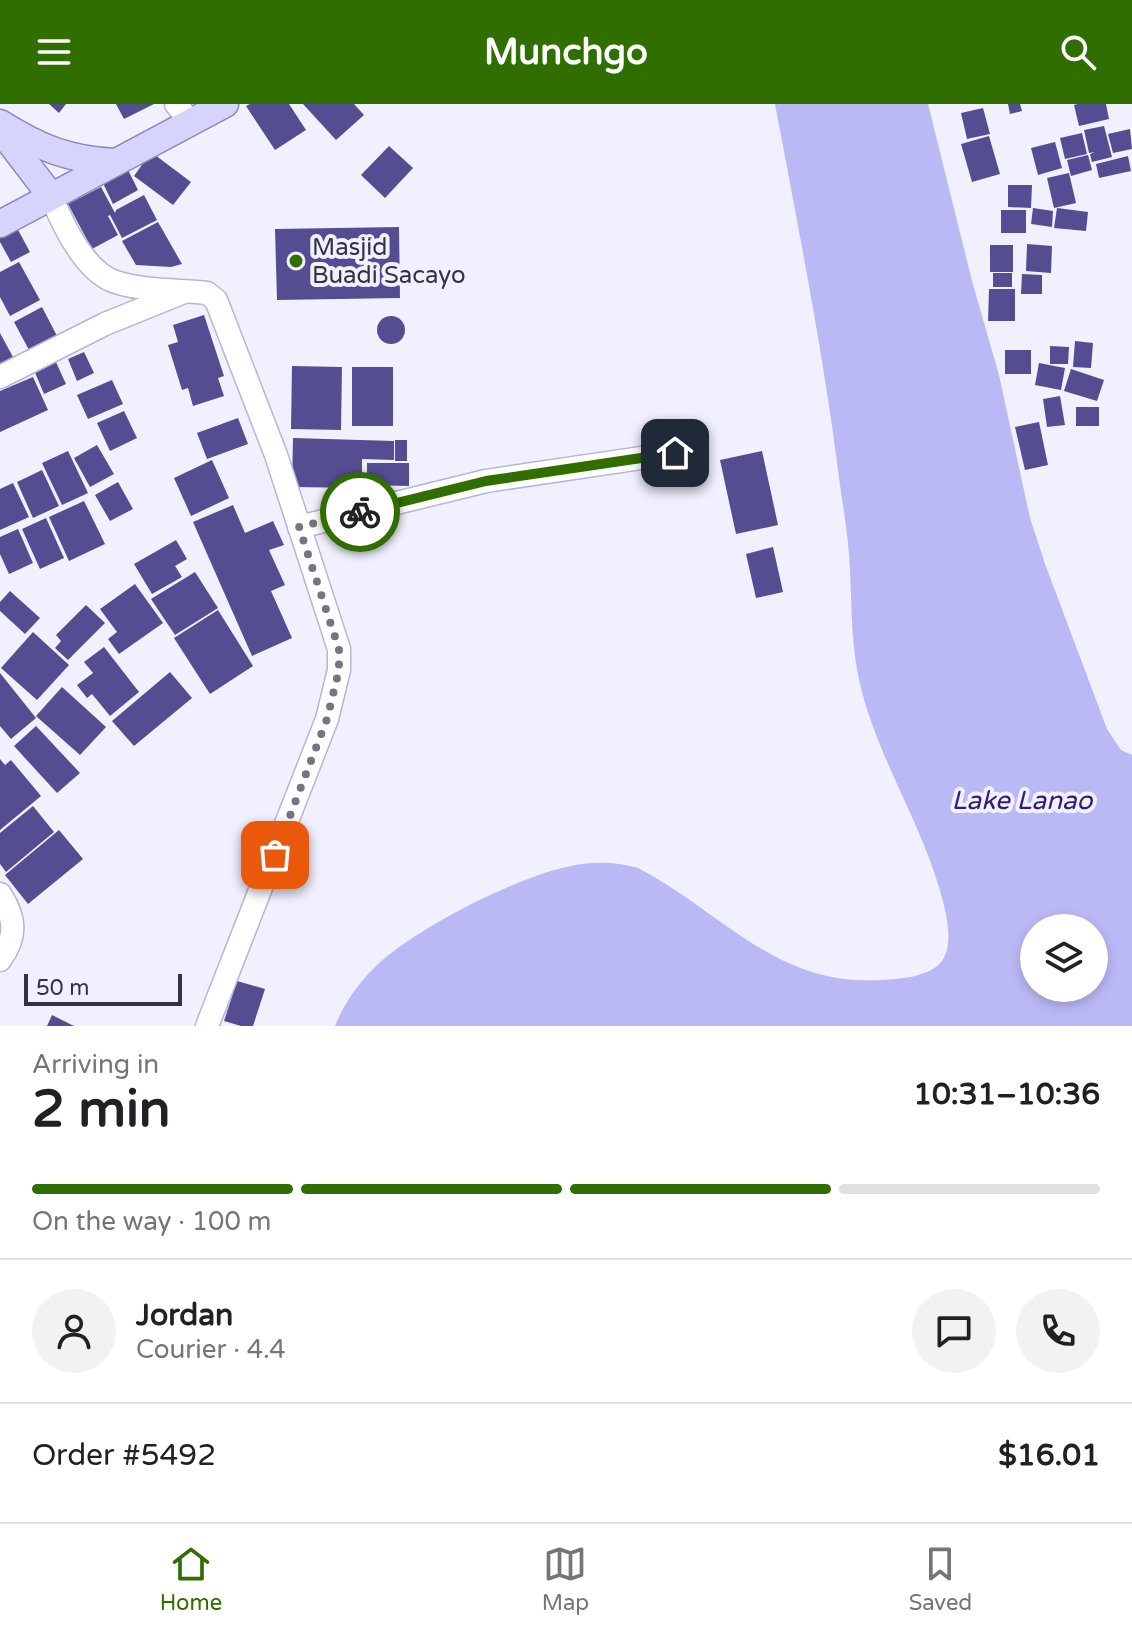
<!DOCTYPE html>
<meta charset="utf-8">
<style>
body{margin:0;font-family:"Varela Round",sans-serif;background:#f2f2f2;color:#202124;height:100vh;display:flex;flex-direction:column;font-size:30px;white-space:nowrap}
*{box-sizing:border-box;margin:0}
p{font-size:26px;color:#757577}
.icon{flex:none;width:44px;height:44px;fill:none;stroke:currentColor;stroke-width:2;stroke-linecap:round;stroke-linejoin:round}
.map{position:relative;height:922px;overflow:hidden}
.drawer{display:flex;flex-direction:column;background:#fff;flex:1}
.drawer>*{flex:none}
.buttons{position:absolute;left:1020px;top:810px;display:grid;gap:16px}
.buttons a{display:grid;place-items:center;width:88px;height:88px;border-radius:50%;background:#fff;box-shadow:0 4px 12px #0003;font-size:40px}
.scale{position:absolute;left:24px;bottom:20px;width:158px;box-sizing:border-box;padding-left:8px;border:4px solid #333340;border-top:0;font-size:22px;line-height:28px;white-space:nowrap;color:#333340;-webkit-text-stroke:6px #f0f0fe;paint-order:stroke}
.pin{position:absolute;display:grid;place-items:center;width:68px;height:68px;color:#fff;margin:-34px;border-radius:16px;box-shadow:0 4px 12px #0006}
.courier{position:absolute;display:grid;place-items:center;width:80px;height:80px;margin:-40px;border:6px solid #306e00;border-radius:50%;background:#fff;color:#222;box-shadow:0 2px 10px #0007}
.overview em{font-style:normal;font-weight:700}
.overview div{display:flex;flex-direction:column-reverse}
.overview{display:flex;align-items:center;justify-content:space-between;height:136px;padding:0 32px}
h1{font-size:52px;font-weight:700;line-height:60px}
.bar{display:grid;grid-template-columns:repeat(4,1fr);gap:12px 8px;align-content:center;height:96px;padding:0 32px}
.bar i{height:10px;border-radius:6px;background:#e0e0e0}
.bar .active{background:#306e00}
.bar p{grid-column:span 4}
.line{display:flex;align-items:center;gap:20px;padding:0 32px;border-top:2px solid #e0e0e0}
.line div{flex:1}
.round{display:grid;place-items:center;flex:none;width:84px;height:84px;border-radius:42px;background:#f2f2f2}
header{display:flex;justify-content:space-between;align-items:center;height:104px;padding:0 32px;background:#306e00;color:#fff;font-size:36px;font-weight:700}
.tab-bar{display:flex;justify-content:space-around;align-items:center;height:112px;border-top:2px solid #e0e0e0;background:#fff;font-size:22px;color:#757577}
.tab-bar a{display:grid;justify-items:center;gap:4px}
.tab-bar .active{color:#306e00}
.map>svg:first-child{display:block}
.water{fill:#bbb8f6;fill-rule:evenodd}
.building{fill:#554d92}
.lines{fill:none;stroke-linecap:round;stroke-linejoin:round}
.minor-casing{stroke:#b6b5d6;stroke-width:25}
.major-casing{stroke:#8b88b9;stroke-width:29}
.minor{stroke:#fff;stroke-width:22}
.major{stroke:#d6d3fc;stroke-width:26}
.done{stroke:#757582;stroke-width:8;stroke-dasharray:0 14.4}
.route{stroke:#306e00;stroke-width:10}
.poi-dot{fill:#306e00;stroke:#f0f0fe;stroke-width:3}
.labels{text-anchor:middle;stroke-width:8;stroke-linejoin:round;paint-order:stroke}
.poi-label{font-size:24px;fill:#333340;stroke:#f0f0fe;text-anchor:start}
.water-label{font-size:26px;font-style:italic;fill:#321d74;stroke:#f0f0fe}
</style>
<header><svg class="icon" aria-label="menu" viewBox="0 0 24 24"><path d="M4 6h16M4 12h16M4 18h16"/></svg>Munchgo<svg class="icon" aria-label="search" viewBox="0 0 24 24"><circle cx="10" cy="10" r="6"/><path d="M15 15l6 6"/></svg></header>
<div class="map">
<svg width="1132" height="922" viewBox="0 0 1132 922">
<rect width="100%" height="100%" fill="#f0f0fe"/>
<path class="water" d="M 775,0 L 928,0 L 972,177 L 999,271 L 1030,414 L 1045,460 L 1107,625 L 1121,646 L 1132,651 L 1132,922 L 335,922 C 343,902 356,882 372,866 C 409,827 518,772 571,762 C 594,757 616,758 638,764 C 724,809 776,883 883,876 C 900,875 922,873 936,863 C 953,850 949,824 945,806 C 929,732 881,661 862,588 C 851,547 852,508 850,466 C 849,438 844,409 840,381 C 824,253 799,127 775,0 ZM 1034,824 L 1094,824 L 1094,884 L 1034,884 Z"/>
<g class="building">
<polygon points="49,0 66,0 59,9"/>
<polygon points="116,0 154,0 124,15"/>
<polygon points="250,0 289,0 306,26 275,46 246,2"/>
<polygon points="303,0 354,0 364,11 336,36"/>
<polygon points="1008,0 1020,0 1022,7 1010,10"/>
<polygon points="1078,0 1106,0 1109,15 1079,22 1074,1"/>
<polygon points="983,4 990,30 967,35 961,9"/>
<polygon points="1104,22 1112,53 1092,58 1090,50 1095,48 1089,49 1084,26"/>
<polygon points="1130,25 1132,45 1113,49 1108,30"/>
<polygon points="1082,29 1087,50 1065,55 1060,34"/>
<polygon points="989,32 1000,70 972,78 961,40"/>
<polygon points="1055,38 1062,64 1038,71 1031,44"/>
<polygon points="389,42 413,64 385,94 361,71"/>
<polygon points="151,48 191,78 173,101 134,72"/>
<polygon points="1088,51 1092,66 1071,72 1067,56"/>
<polygon points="1128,52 1131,67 1099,74 1096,60"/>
<polygon points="127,64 138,86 113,100 102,77"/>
<polygon points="1069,69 1076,99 1054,104 1047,74"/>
<polygon points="1008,81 1032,81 1031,104 1008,103"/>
<polygon points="101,83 115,109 116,106 144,91 157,116 122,134 110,111 108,112 118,131 92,145 68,100"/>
<polygon points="1033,104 1053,107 1052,123 1031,120"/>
<polygon points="1057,104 1088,108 1086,127 1054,124"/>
<rect x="1001" y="106" width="25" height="23"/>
<polygon points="158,118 182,160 171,163 136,161 122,137"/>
<polygon points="399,123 400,194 277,196 275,125"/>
<polygon points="17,124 30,148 11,158 0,138 0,133"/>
<polygon points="1027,140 1052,142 1051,169 1026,167"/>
<rect x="990" y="141" width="23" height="27"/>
<polygon points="19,158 40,196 10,212 0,193 0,168"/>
<rect x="993" y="169" width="19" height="14"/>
<polygon points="1022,170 1042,171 1042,190 1021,190"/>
<polygon points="989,185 1015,185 1015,217 988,217"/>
<polygon points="42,203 57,232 29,246 14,218"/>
<polygon points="204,211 224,272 218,274 224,292 193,302 188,284 182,286 168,241 178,238 173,221"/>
<circle cx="391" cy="226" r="14"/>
<polygon points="0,229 13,253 0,260"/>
<polygon points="1075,237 1093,239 1091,264 1073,263"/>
<polygon points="1050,242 1069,243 1068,260 1050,260"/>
<rect x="1005" y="246" width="26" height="24"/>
<polygon points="84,248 94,269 77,277 68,255"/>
<polygon points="55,256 66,280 44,290 34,266"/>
<polygon points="1039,259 1065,264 1061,286 1035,281"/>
<polygon points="292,262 342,263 341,326 291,325"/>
<rect x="352" y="263" width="41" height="59"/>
<polygon points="1071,265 1104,276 1097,297 1064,287"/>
<polygon points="33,273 48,306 0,328 0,287"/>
<polygon points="112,276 123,300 88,315 77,291"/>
<polygon points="1060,292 1065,321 1047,323 1043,295"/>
<rect x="1076" y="303" width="23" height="19"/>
<polygon points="124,307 137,334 110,347 97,319"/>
<polygon points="238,314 248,340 207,355 197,329"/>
<polygon points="1039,318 1048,361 1025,366 1015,323"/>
<polygon points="293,334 394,337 394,356 362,355 362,384 292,383"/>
<rect x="395" y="336" width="12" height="21"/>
<polygon points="97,341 114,370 90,383 74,354"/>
<polygon points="68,347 88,389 62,401 42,359"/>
<polygon points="762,347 778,421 736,430 720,356"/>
<polygon points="212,356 229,394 191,412 174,374"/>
<polygon points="367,359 409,359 409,382 367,381"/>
<polygon points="42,366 59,402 33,414 17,378"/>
<polygon points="118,378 133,405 110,417 95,391"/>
<polygon points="13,379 29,413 0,426 0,385"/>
<polygon points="84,397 105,440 69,457 49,413"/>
<polygon points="233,401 245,429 273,417 284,441 269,446 285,481 271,487 292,534 252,552 193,418"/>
<polygon points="46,414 64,454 40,465 22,425"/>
<polygon points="18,425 33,459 9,470 0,450 0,433"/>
<polygon points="176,436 187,455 175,462 182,473 152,490 134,460"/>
<polygon points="773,443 783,488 756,494 746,450"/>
<polygon points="195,468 218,504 175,531 151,495"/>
<polygon points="135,480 163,519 119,550 108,535 117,528 100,505"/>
<polygon points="10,487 40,514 25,530 0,507 0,498"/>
<polygon points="86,501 105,519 68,556 55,544 61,537 56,531"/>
<polygon points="218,506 253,562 210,590 174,534"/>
<polygon points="33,528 69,561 37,596 1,564"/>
<polygon points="104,543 139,588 110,612 92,590 87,594 77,581 93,569 84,558"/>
<polygon points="170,568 192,594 134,642 112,617"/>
<polygon points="0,569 36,614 11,635 0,622"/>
<polygon points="62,583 106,623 80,651 36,612"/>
<polygon points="36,622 80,669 57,689 14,642"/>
<polygon points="0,655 5,661 11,656 41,692 0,726"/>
<polygon points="33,702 54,728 6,768 0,760 0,729"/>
<polygon points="59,726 83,755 28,800 5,771"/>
<polygon points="237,877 265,885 253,922 241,922 224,917"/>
<polygon points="52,911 74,922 47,922"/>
</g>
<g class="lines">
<defs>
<g id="minor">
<polyline points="176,0 191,19"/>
<path d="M 51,92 C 62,119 84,166 113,177 C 139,187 179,186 207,189 L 216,196 L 276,351 L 339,545 L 339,566 L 327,615 L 207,922"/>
<polyline points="0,273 105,220 184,188"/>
<polyline points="299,423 486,377 675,349"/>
<path d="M 0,790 C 16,814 17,833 0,856"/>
</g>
<g id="major">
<path d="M 0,19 C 40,44 69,56 116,58"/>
<polyline points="2,28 51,92"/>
<polyline points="0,120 225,0"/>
</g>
</defs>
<use href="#minor" class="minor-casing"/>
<use href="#major" class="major-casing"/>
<use href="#minor" class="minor"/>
<use href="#major" class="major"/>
</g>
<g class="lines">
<polyline class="done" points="275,751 327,615 339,566 339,545 299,423 360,408"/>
<polyline class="route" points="360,408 486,377 675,349"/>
</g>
<circle class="poi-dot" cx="296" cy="157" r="8"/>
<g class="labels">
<g class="poi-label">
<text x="312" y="151">Masjid<tspan x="312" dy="28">Buadi Sacayo</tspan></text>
</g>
<g class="water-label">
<text x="1022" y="705">Lake Lanao</text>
</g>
</g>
</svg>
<div class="buttons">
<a><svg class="icon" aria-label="layers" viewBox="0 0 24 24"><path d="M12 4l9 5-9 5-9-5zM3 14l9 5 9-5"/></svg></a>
</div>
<div class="scale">50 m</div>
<div class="pin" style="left:275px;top:751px;background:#ea580c"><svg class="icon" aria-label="bag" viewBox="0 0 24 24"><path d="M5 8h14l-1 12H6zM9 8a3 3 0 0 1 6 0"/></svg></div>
<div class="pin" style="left:675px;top:349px;background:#1f2937"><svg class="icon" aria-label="home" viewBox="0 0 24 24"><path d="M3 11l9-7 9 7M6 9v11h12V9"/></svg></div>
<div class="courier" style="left:360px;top:408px"><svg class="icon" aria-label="bike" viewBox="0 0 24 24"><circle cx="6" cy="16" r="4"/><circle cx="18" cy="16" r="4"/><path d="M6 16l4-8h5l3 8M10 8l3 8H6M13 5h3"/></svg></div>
</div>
<section class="drawer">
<div class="overview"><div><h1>2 min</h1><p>Arriving in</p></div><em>10:31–10:36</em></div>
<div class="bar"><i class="active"></i><i class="active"></i><i class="active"></i><i></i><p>On the way · 100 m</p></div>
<div class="line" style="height:144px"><a class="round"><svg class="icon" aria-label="person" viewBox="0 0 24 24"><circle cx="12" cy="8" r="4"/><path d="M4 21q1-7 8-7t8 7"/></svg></a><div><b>Jordan</b><p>Courier · 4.4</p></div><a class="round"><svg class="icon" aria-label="chat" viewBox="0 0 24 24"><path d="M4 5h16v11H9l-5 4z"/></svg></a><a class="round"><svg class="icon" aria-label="phone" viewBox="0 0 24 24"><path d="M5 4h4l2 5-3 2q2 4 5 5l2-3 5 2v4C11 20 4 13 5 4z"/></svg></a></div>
<div class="line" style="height:104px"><div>Order #5492</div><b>$16.01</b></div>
</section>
<nav class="tab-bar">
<a class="active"><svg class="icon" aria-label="home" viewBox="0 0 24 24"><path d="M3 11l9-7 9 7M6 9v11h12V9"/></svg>Home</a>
<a><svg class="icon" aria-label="map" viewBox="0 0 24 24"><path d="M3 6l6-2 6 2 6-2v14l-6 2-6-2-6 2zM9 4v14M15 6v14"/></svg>Map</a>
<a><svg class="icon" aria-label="saved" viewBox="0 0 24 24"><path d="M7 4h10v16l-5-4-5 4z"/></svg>Saved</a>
</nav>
